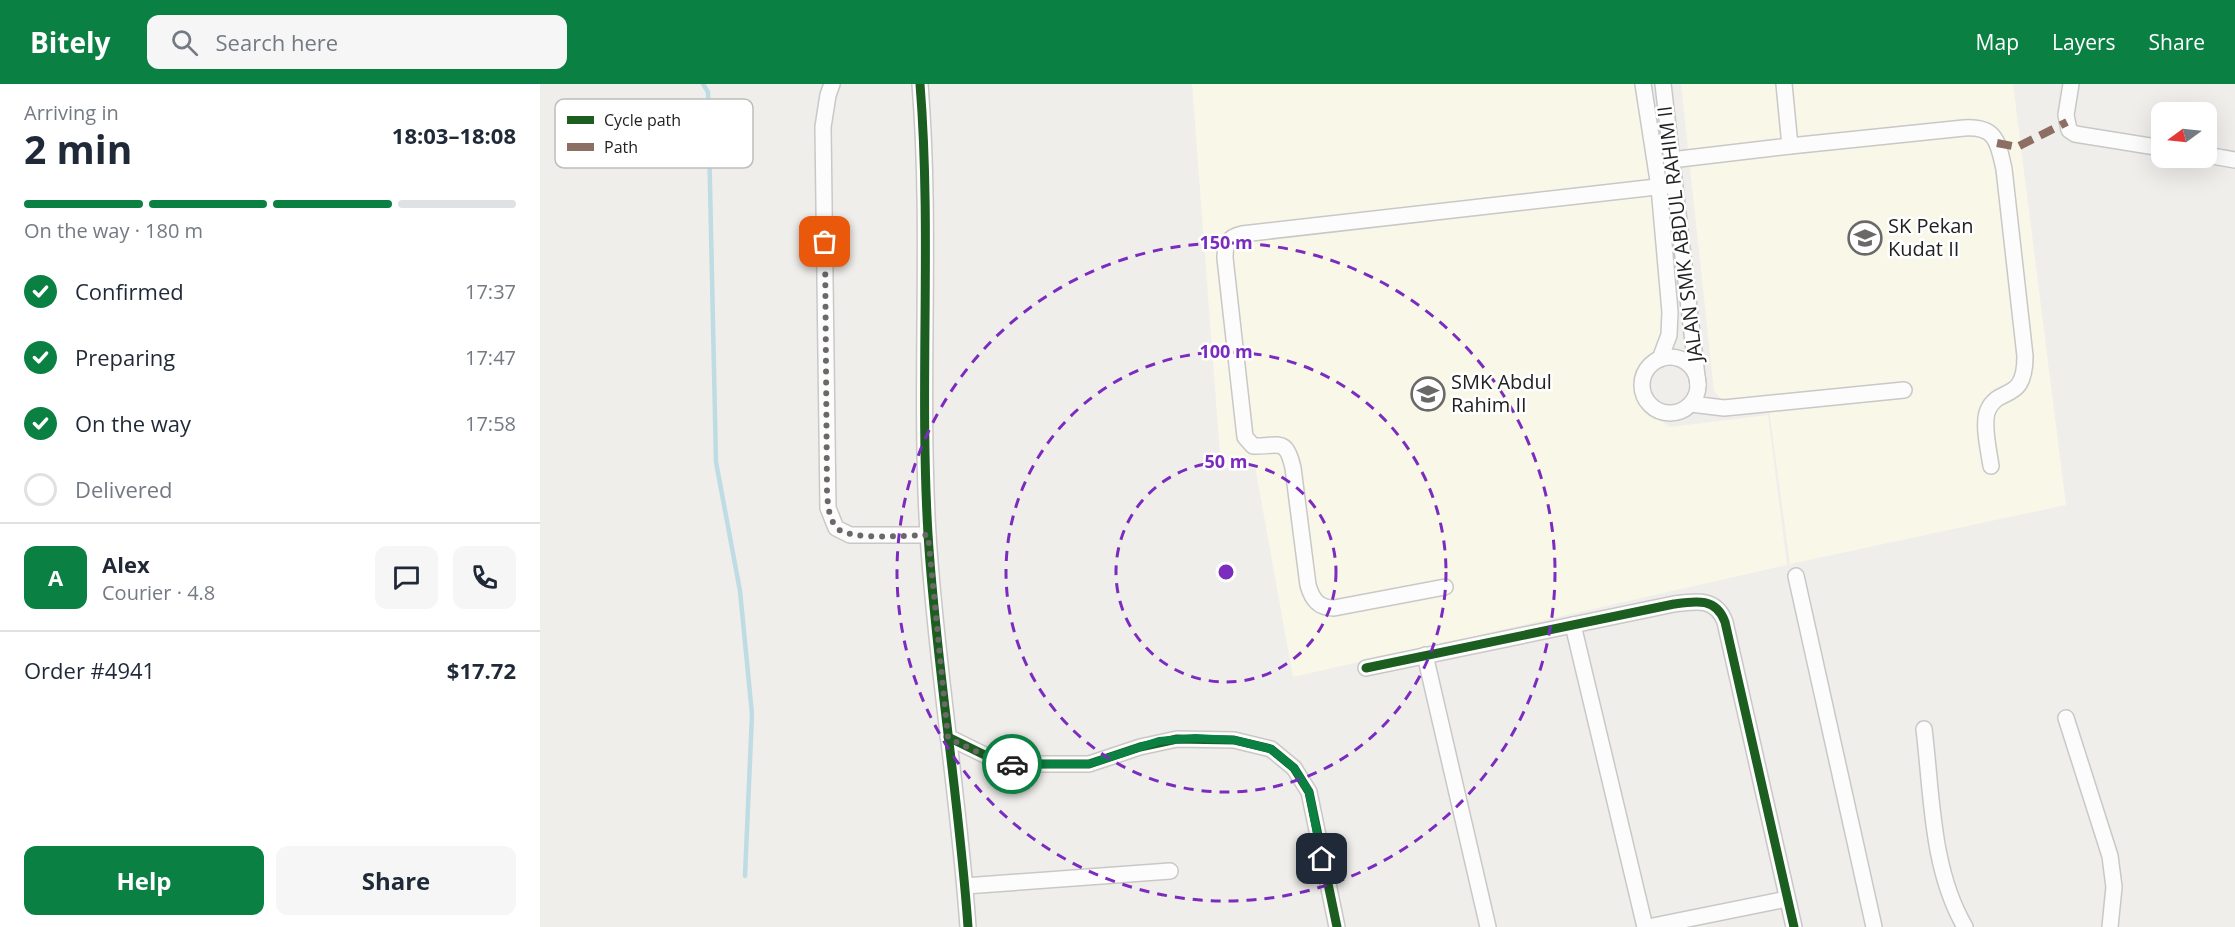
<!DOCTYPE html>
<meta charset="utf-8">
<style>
body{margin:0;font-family:"Open Sans",sans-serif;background:#f6f6f7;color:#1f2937;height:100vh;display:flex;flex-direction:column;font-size:22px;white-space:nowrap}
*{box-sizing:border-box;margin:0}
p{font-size:20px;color:#747a83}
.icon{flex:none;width:33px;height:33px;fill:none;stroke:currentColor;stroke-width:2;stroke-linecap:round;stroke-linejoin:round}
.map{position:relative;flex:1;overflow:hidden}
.side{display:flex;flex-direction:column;background:#fff;width:540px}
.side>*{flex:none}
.needle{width:39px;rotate:255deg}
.tools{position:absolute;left:1611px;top:18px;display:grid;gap:12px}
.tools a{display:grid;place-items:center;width:66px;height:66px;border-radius:12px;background:#fff;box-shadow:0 6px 24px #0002;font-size:30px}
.pin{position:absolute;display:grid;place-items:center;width:51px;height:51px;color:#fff;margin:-26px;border-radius:12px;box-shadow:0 3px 9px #0006}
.courier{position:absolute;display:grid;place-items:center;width:60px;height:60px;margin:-30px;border:4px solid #0b8043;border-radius:50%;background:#fff;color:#222;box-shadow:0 2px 8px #0007}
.headline em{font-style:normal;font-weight:700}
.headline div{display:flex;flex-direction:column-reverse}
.headline{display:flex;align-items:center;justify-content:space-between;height:102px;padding:0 24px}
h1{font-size:39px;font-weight:700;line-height:45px}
.bar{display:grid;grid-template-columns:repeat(4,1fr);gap:9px 6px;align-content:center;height:72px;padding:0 24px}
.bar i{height:8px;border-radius:4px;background:#e0e1e3}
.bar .active{background:#0b8043}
.bar p{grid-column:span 4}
.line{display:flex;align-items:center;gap:15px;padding:0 24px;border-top:2px solid #e0e1e3}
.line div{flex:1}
.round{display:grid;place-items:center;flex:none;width:63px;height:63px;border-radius:12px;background:#f6f6f7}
ol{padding:0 24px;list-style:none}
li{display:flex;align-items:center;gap:18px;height:66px}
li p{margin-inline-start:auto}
li .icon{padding:6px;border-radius:50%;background:#0b8043;color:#fff;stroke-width:4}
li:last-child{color:#747a83}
li i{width:33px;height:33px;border:3px solid #e0e1e3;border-radius:50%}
.action{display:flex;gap:12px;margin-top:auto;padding:12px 24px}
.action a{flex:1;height:69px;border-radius:12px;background:#0b8043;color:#fff;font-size:24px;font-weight:700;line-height:69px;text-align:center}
.action a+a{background:#f6f6f7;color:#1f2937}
header{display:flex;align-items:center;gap:36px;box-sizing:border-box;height:84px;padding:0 30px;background:#0b8043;color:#fff}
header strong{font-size:28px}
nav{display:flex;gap:33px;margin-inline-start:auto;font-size:21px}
.search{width:420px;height:54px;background:#f6f6f7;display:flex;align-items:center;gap:15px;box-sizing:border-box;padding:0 21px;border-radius:12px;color:#747a83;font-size:22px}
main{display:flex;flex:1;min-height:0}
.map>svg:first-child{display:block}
.education{fill:#f8f7e8}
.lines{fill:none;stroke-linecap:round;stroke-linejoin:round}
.stream{stroke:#bfdbe3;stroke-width:4.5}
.minor-casing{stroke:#c9c8c7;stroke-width:18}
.minor{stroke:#fdfcfc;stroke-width:15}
.quiet{stroke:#8d6e63;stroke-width:8;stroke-dasharray:15 8;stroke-linecap:butt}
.cycleway-casing{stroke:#fff;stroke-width:13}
.cycleway{stroke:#1b5e20;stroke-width:9}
.done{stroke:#6a6968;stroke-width:6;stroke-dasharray:0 10.8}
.route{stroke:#0b8043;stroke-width:8}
.ring{fill:none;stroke:#7b2cbf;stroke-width:3;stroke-dasharray:10 8}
.labels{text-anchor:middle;stroke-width:5;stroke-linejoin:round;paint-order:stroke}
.poi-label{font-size:20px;fill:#222;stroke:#fff;text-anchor:start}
.street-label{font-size:20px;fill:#222;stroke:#fff}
.key{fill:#fff;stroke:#bdbdbd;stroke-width:1.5}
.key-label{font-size:16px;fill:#222}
.centre{fill:#7b2cbf;stroke:#fff;stroke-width:3}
.ring-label{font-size:18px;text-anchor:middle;font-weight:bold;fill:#7b2cbf;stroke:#fff;stroke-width:5;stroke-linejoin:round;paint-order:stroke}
</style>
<header>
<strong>Bitely</strong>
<div class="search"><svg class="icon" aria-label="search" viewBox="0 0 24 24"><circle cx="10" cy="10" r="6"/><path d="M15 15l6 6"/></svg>Search here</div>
<nav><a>Map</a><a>Layers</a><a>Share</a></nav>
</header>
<main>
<section class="side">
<div class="headline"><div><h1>2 min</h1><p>Arriving in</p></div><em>18:03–18:08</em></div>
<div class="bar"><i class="active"></i><i class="active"></i><i class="active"></i><i></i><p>On the way · 180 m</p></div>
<ol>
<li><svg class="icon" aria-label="check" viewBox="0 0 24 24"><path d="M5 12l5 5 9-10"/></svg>Confirmed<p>17:37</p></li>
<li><svg class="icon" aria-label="check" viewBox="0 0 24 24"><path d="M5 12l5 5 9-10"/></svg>Preparing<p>17:47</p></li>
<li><svg class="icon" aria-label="check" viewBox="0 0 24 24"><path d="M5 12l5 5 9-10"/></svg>On the way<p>17:58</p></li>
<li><i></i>Delivered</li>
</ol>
<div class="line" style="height:108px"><b class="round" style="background:#0b8043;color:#fff">A</b><div><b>Alex</b><p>Courier · 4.8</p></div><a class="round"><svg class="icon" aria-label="chat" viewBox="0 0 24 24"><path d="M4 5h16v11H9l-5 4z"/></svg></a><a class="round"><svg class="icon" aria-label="phone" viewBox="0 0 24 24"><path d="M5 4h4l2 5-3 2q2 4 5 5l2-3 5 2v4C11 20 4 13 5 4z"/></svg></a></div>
<div class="line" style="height:78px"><div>Order #4941</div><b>$17.72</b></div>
<div class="action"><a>Help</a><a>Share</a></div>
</section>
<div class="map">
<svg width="1695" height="843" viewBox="0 0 1695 843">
<rect width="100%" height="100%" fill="#f0eeeb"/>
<g class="education">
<polygon points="652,0 1098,0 1101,11 1128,249 1096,293 1104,326 1130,343 1228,331 1247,481 753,593 715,382 681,384"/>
<polygon points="1141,0 1473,0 1526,421 1250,480 1228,318 1187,322 1174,307"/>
</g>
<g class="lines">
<polyline class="stream" points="163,0 168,8 176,378 200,507 212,630 205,792"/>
<defs>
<g id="minor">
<polyline points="292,0 288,11 283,43 288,424 296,444 310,451 388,451"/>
<path d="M 380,0 C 392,150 379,300 388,450 C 396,581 419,712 428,843"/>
<polyline points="1103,0 1119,103 1130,228 1129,251 1120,275"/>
<polyline points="1123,0 1158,301"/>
<polyline points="1244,0 1250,62"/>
<polyline points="1531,0 1526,31 1529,46 1535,50 1622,64"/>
<polyline points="1666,71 1695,76"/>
<path d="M 1131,76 L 1250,62 L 1424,44 C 1457,42 1458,59 1464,85 L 1485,272 C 1485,320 1459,301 1448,326 C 1442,339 1449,368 1451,382"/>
<circle cx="1130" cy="301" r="28"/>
<polyline points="1151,320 1184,324 1364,306"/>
<polyline points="1256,492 1334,843"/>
<path d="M 905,503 L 794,524 C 778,524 772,515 768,501 L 753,384 C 746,352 738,363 713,362 L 705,353 L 685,174 C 685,160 688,153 702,150 L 1134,101"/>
<polyline points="1033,541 1105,843"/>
<polyline points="885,571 948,843"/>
<path d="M 826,584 L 1134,520 C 1155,517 1176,513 1185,538 L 1254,843"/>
<polyline points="1526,634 1570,772 1574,803 1570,843"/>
<path d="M 1384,645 C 1392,710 1391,785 1425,843"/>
<polyline points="408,653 457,677 475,680 549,680 600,663 637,655 694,656 731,665 754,684 769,708 797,843"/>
<polyline points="425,802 630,787"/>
<polyline points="1108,843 1247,815"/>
</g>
</defs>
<use href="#minor" class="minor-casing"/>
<use href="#minor" class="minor"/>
<polyline class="quiet" points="1457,59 1477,63 1527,38"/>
<defs>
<g id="cycleway">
<path d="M 380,0 C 392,150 379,300 388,450 C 396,581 419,712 428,843"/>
<path d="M 826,584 L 1134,520 C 1155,517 1176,513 1185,538 L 1254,843"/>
<polyline points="408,653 457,677 475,680 549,680 600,663 637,655 694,656 731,665 754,684 769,708 797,843"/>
</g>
</defs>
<use href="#cycleway" class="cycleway-casing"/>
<use href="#cycleway" class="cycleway"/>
</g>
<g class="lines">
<path class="done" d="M 285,158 L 287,408 C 288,420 288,434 297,444 C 309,457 369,451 388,451 L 408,654 L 457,677 L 472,680"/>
<polyline class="route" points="472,680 549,680 619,657 655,654 694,656 731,665 754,684 769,708 782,775"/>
</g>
<g class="ring">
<circle cx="686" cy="488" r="110"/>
<circle cx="686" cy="488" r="220"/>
<circle cx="686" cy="488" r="329"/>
</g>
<defs>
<symbol id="school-ring" viewBox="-11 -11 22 22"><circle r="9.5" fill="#fff" stroke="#6a6968" stroke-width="1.5"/><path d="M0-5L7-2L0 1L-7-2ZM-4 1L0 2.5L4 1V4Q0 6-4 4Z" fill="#6a6968"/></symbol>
</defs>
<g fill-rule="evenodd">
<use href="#school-ring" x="1306" y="135" width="38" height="38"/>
<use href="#school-ring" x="869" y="291" width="38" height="38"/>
</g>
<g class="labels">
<g class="poi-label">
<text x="1348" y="149">SK Pekan<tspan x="1348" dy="23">Kudat II</tspan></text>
<text x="911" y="305">SMK Abdul<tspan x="911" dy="23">Rahim II</tspan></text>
</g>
<g class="street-label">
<text transform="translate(1140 150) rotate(-97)" y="7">JALAN SMK ABDUL RAHIM II</text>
</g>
</g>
<rect x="15" y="15" width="198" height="69" rx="9" class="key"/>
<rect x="27" y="32" width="27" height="8" fill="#1b5e20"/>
<rect x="27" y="59" width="27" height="8" fill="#8d6e63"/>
<g class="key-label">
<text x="64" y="42">Cycle path</text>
<text x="64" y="69">Path</text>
</g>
<circle cx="686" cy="488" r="9" class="centre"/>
<g class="ring-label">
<text x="686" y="165">150 m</text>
<text x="686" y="274">100 m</text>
<text x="686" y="384">50 m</text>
</g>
</svg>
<div class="tools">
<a><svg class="needle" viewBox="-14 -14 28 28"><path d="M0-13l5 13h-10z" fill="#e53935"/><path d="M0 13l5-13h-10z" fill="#747a83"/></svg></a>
</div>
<div class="pin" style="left:285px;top:158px;background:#ea580c"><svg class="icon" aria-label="bag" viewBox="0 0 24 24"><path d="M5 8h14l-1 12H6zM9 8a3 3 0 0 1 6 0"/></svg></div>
<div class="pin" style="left:782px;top:775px;background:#1f2937"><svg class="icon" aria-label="home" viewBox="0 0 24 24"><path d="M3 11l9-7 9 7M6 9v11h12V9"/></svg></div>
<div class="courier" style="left:472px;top:680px"><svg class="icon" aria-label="car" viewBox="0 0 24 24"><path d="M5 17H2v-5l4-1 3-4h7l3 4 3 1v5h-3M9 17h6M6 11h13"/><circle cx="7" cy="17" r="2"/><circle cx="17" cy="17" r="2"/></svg></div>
</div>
</main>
